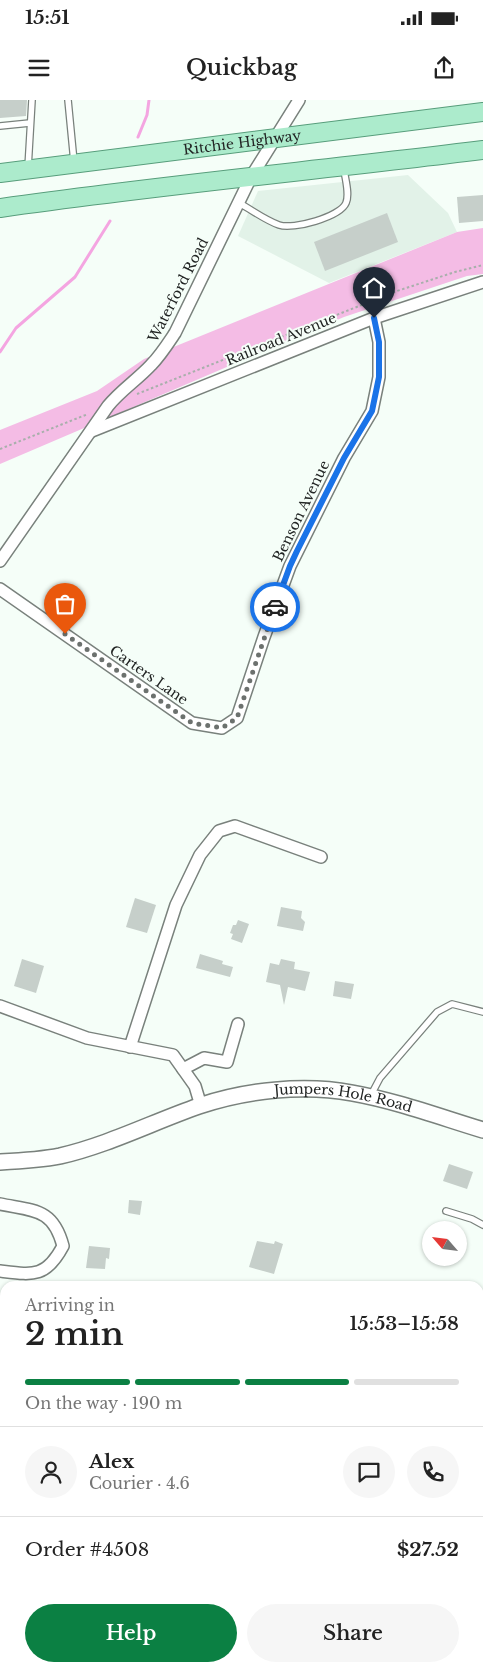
<!DOCTYPE html>
<meta charset="utf-8">
<style>
body{margin:0;font-family:"Libre Baskerville",serif;background:#f6f6f6;color:#222;height:100vh;display:flex;flex-direction:column;font-size:19px;white-space:nowrap}
*{box-sizing:border-box;margin:0}
p{font-size:16px;color:#767676}
.icon{flex:none;width:28px;height:28px;fill:none;stroke:currentColor;stroke-width:2;stroke-linecap:round;stroke-linejoin:round}
.map{position:relative;flex:1;overflow:hidden}
.drawer{position:absolute;left:0px;top:1181px;width:484px;height:391px;display:flex;flex-direction:column;background:#fff;border-radius:15px 15px 0 0;box-shadow:0 1px 4px #0004}
.drawer>*{flex:none}
.needle{width:32px;rotate:298deg}
.tools{position:absolute;left:422px;top:1121px;display:grid;gap:10px}
.tools a{display:grid;place-items:center;width:45px;height:45px;border-radius:50%;background:#fff;box-shadow:0 1px 4px #0004;font-size:25px}
.pin{position:absolute;display:grid;place-items:center;width:42px;height:42px;color:#fff;margin:-51px -21px;border-radius:50% 50% 50% 0;rotate:-45deg;box-shadow:0 0 5px #0007}
.pin .icon{rotate:45deg}
.courier{position:absolute;display:grid;place-items:center;width:50px;height:50px;margin:-25px;border:4px solid #1a73e8;border-radius:50%;background:#fff;color:#222;box-shadow:0 1px 6px #0007}
.overview em{font-style:normal;font-weight:600}
.overview div{display:flex;flex-direction:column-reverse}
.overview{display:flex;align-items:center;justify-content:space-between;height:85px;padding:0 25px}
h1{font-size:32px;font-weight:600;line-height:38px}
.bar{display:grid;grid-template-columns:repeat(4,1fr);gap:8px 5px;align-content:center;height:60px;padding:0 25px}
.bar i{height:6px;border-radius:4px;background:#e0e0e0}
.bar .current{background:#0b8043}
.bar p{grid-column:span 4}
.line{display:flex;align-items:center;gap:12px;padding:0 25px;border-top:1px solid #e0e0e0}
.line div{flex:1}
.round{display:grid;place-items:center;flex:none;width:52px;height:52px;border-radius:26px;background:#f6f6f6}
.button{display:flex;gap:10px;margin-top:auto;padding:10px 25px}
.button a{flex:1;height:58px;border-radius:30px;background:#0b8043;color:#fff;font-size:20px;font-weight:600;line-height:58px;text-align:center}
.button a+a{background:#f6f6f6;color:#222}
.status{display:flex;justify-content:space-between;align-items:center;height:35px;padding:0 25px;background:#fff;direction:ltr}
.status svg{height:14px;fill:currentColor}
header{display:flex;justify-content:space-between;align-items:center;height:65px;padding:0 25px;background:#fff;font-size:22px;font-weight:600}
.map>svg:first-child{display:block}
.built{fill:#e2f2e8}
.green{fill:#f4bce5}
.lines{fill:none;stroke-linecap:round;stroke-linejoin:round}
.stream{stroke:#f4a5e1;stroke-width:3}
.building{fill:#c6cfca}
.service-casing{stroke:#79817c;stroke-width:8}
.minor-casing{stroke:#79817c;stroke-width:14}
.secondary-casing{stroke:#79817c;stroke-width:18}
.primary-casing{stroke:#579d7b;stroke-width:20}
.path{stroke:#a8afab;stroke-width:2;stroke-dasharray:2.5 2.5;stroke-linecap:butt}
.service{stroke:#fff;stroke-width:5.5}
.minor{stroke:#fff;stroke-width:11}
.secondary{stroke:#fff;stroke-width:15}
.primary{stroke:#acebcc;stroke-width:18}
.done{stroke:#6c716e;stroke-width:5;stroke-dasharray:0 9}
.route{stroke:#1a73e8;stroke-width:6}
.labels{text-anchor:middle;stroke-width:4;stroke-linejoin:round;paint-order:stroke}
.street-label{font-size:14px;fill:#222524;stroke:#f5fef8}
</style>
<div class="status"><b>15:51</b><svg viewBox="0 0 49 12"><path d="M0 12V9h3v3zM5 12V6h3v6zM10 12V3h3v9zM15 12V0h3v12zM26 1h20v11H26zM47 4h2v5h-2z"/></svg></div>
<header><svg class="icon" aria-label="menu" viewBox="0 0 24 24"><path d="M4 6h16M4 12h16M4 18h16"/></svg>Quickbag<svg class="icon" aria-label="share" viewBox="0 0 24 24"><path d="M12 15V3M7 8l5-5 5 5M5 13v7h14v-7"/></svg></header>
<div class="map">
<svg width="483" height="1572" viewBox="0 0 483 1572">
<rect width="100%" height="100%" fill="#f5fef8"/>
<polygon class="built" points="408,75 448,113 457,132 329,183 238,136 258,91"/>
<polygon class="green" points="483,128 483,174 467,176 344,217 0,364 0,330 97,291 144,259 457,132"/>
<g class="lines">
<g class="stream">
<polyline points="138,37 147,15 149,0"/>
<polyline points="0,252 16,228 75,177 110,121"/>
</g>
</g>
<g class="building">
<polygon points="0,0 27,0 26,16 0,18"/>
<polygon points="483,95 483,121 459,123 457,97"/>
<polygon points="387,113 398,142 325,171 314,142"/>
<polygon points="135,798 156,805 147,833 126,827"/>
<polygon points="281,807 302,811 301,818 305,822 303,831 277,826"/>
<polygon points="238,820 249,824 242,843 231,839 233,834 230,833 233,825 236,825"/>
<polygon points="200,854 223,861 222,864 233,867 230,877 196,868"/>
<polygon points="22,859 44,866 36,893 14,886"/>
<polygon points="281,859 295,862 294,869 310,872 305,891 288,887 284,905 280,885 266,882 270,863 279,865"/>
<polygon points="335,881 354,884 351,899 333,896"/>
<polygon points="449,1064 473,1072 467,1089 443,1081"/>
<polygon points="129,1100 142,1101 140,1115 128,1113"/>
<polygon points="257,1141 274,1144 275,1141 283,1144 274,1174 249,1167"/>
<polygon points="89,1146 110,1148 109,1159 106,1158 105,1169 86,1168"/>
</g>
<g class="lines">
<defs>
<g id="service">
<polyline points="68,0 74,62"/>
<polyline points="0,26 30,23"/>
<polyline points="28,68 32,0"/>
<path d="M 239,103 C 252,110 265,120 279,125 C 293,130 340,117 346,103 C 350,94 345,79 344,69"/>
<polyline points="371,995 380,978 437,912 452,904 483,912"/>
<polyline points="446,1111 472,1119 483,1125"/>
</g>
<g id="minor">
<polyline points="92,331 374,218 483,182"/>
<path d="M 0,461 L 108,306 C 121,290 137,280 151,265 C 160,256 167,245 175,233 L 251,77 L 299,0"/>
<polyline points="0,489 192,623 222,628 237,618 264,537 290,466 344,358 372,311 379,277 379,242 374,218"/>
<polyline points="0,906 87,938 173,955 195,986 201,1006"/>
<polyline points="130,947 176,805 200,755 219,731 235,726 321,757"/>
<polyline points="183,969 204,958 227,962 238,924"/>
<path d="M 0,1104 C 34,1111 53,1108 63,1146 C 46,1178 33,1175 0,1171"/>
<polyline points="0,1336 5,1337"/>
<polyline points="479,1454 483,1455"/>
<polyline points="104,1568 105,1572"/>
</g>
<g id="secondary">
<path id="s1" d="M 0,1062 C 20,1061 40,1060 60,1056 C 108,1045 153,1022 199,1006 C 246,990 304,984 352,993 C 397,1001 440,1017 483,1030"/>
</g>
<g id="primary">
<path id="s2" d="M 0,73 L 483,12"/>
<path d="M 0,108 C 161,85 322,70 483,50"/>
</g>
</defs>
<use href="#service" class="service-casing"/>
<use href="#minor" class="minor-casing"/>
<use href="#secondary" class="secondary-casing"/>
<use href="#primary" class="primary-casing"/>
<g class="path">
<polyline points="137,294 397,191 455,172 483,165"/>
<polyline points="0,349 88,314"/>
</g>
<use href="#service" class="service"/>
<use href="#minor" class="minor"/>
<use href="#secondary" class="secondary"/>
<use href="#primary" class="primary"/>
</g>
<g class="lines">
<polyline class="done" points="65,534 192,623 222,628 237,618 275,507"/>
<polyline class="route" points="275,507 290,466 297,451 344,358 372,311 379,277 379,242 374,218"/>
</g>
<g class="labels">
<g class="street-label">
<text dy="5" stroke="none"><textPath href="#s2" startOffset="244">Ritchie Highway</textPath></text>
<text transform="translate(178 190) rotate(-63)" y="5">Waterford Road</text>
<text transform="translate(281 239) rotate(-22)" y="5">Railroad Avenue</text>
<text transform="translate(301 411) rotate(-64)" y="5">Benson Avenue</text>
<text transform="translate(149 575) rotate(35)" y="5">Carters Lane</text>
<text dy="5" stroke="none"><textPath href="#s1" startOffset="355">Jumpers Hole Road</textPath></text>
</g>
</g>
</svg>
<div class="tools">
<a><svg class="needle" viewBox="-14 -14 28 28"><path d="M0-13l5 13h-10z" fill="#e53935"/><path d="M0 13l5-13h-10z" fill="#767676"/></svg></a>
</div>
<div class="pin" style="left:65px;top:534px;background:#ea580c"><svg class="icon" aria-label="bag" viewBox="0 0 24 24"><path d="M5 8h14l-1 12H6zM9 8a3 3 0 0 1 6 0"/></svg></div>
<div class="pin" style="left:374px;top:218px;background:#1f2937"><svg class="icon" aria-label="home" viewBox="0 0 24 24"><path d="M3 11l9-7 9 7M6 9v11h12V9"/></svg></div>
<div class="courier" style="left:275px;top:507px"><svg class="icon" aria-label="car" viewBox="0 0 24 24"><path d="M5 17H2v-5l4-1 3-4h7l3 4 3 1v5h-3M9 17h6M6 11h13"/><circle cx="7" cy="17" r="2"/><circle cx="17" cy="17" r="2"/></svg></div>
<section class="drawer">
<div class="overview"><div><h1>2 min</h1><p>Arriving in</p></div><em>15:53–15:58</em></div>
<div class="bar"><i class="current"></i><i class="current"></i><i class="current"></i><i></i><p>On the way · 190 m</p></div>
<div class="line" style="height:90px"><a class="round"><svg class="icon" aria-label="person" viewBox="0 0 24 24"><circle cx="12" cy="8" r="4"/><path d="M4 21q1-7 8-7t8 7"/></svg></a><div><b>Alex</b><p>Courier · 4.6</p></div><a class="round"><svg class="icon" aria-label="chat" viewBox="0 0 24 24"><path d="M4 5h16v11H9l-5 4z"/></svg></a><a class="round"><svg class="icon" aria-label="phone" viewBox="0 0 24 24"><path d="M5 4h4l2 5-3 2q2 4 5 5l2-3 5 2v4C11 20 4 13 5 4z"/></svg></a></div>
<div class="line" style="height:65px"><div>Order #4508</div><b>$27.52</b></div>
<div class="button"><a>Help</a><a>Share</a></div>
</section>
</div>
